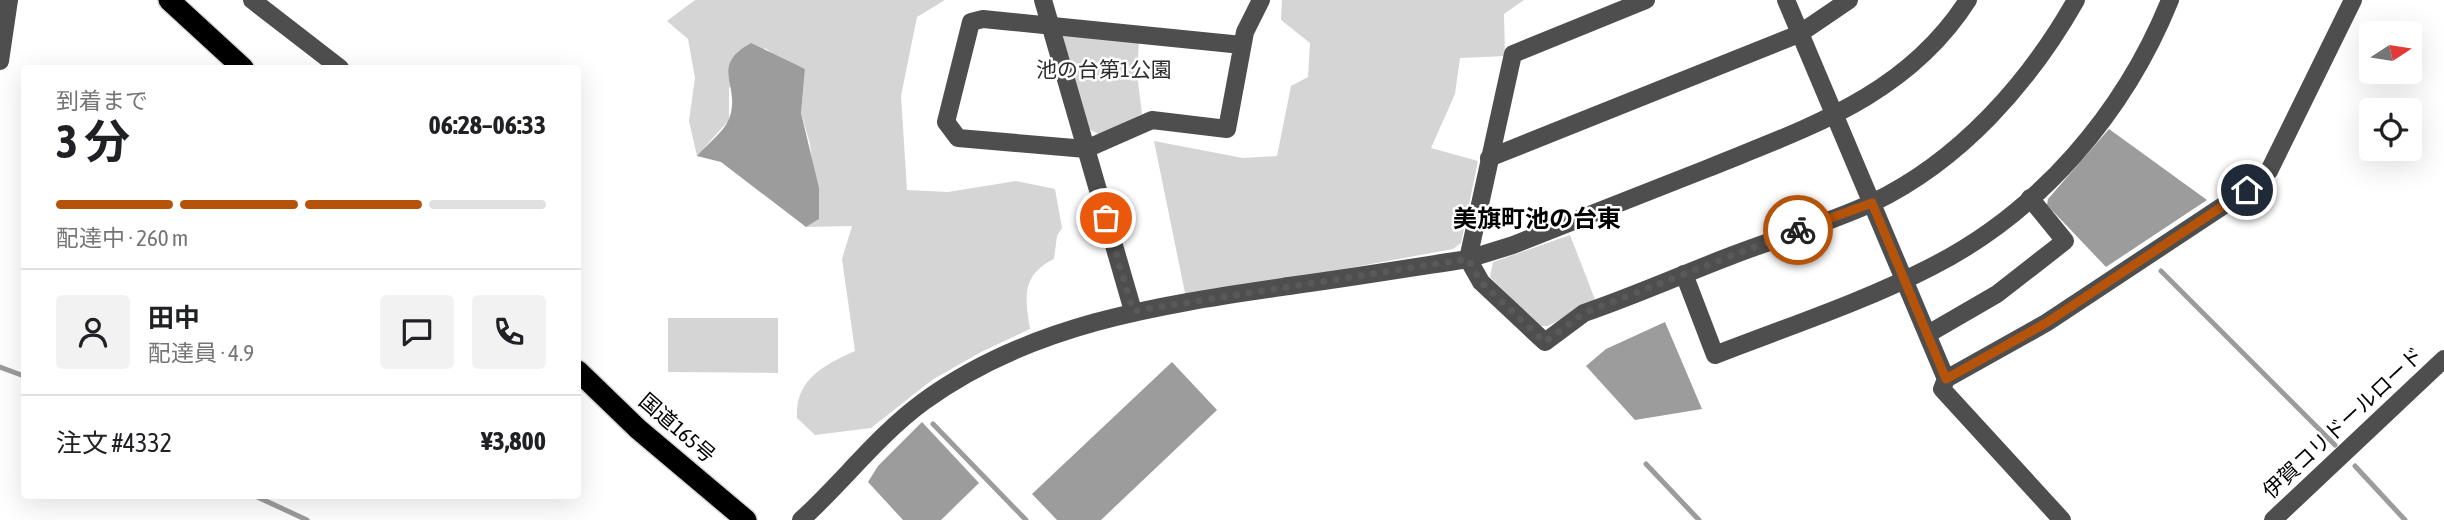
<!DOCTYPE html>
<html lang="ja">
<meta charset="utf-8">
<style>
body{margin:0;font-family:"Asap Condensed","Noto Sans JP",sans-serif;background:#f2f2f2;color:#202124;height:100vh;display:flex;flex-direction:column;font-size:26px;white-space:nowrap}
*{box-sizing:border-box;margin:0}
p{font-size:23px;color:#757577}
.icon{flex:none;width:38px;height:38px;fill:none;stroke:currentColor;stroke-width:2;stroke-linecap:round;stroke-linejoin:round}
.map{position:relative;flex:1;overflow:hidden}
.drawer{position:absolute;left:21px;top:65px;width:560px;height:434px;display:flex;flex-direction:column;background:#fff;border-radius:7px;box-shadow:0 7px 28px #0002}
.drawer>*{flex:none}
.needle{width:46px;rotate:78deg}
.tools{position:absolute;left:2359px;top:21px;display:grid;gap:14px}
.tools a{display:grid;place-items:center;width:63px;height:63px;border-radius:7px;background:#fff;box-shadow:0 7px 28px #0002;font-size:35px}
.pin{position:absolute;display:grid;place-items:center;width:60px;height:60px;color:#fff;margin:-30px;border:4px solid #fff;border-radius:50%;box-shadow:0 2px 7px #0007}
.courier{position:absolute;display:grid;place-items:center;width:70px;height:70px;margin:-35px;border:5px solid #b45309;border-radius:50%;background:#fff;color:#222;box-shadow:0 2px 9px #0007}
.head em{font-style:normal;font-weight:700}
.head div{display:flex;flex-direction:column-reverse}
.head{display:flex;align-items:center;justify-content:space-between;height:119px;padding:0 35px}
h1{font-size:46px;font-weight:700;line-height:52px}
.bar{display:grid;grid-template-columns:repeat(4,1fr);gap:10px 7px;align-content:center;height:84px;padding:0 35px}
.bar i{height:9px;border-radius:5px;background:#e0e0e0}
.bar .current{background:#b45309}
.bar p{grid-column:span 4}
.line{display:flex;align-items:center;gap:18px;padding:0 35px;border-top:2px solid #e0e0e0}
.line div{flex:1}
.round{display:grid;place-items:center;flex:none;width:74px;height:74px;border-radius:7px;background:#f2f2f2}
.map>svg:first-child{display:block}
.green{fill:#d5d5d5}
.water{fill:#9c9c9c}
.lines{fill:none;stroke-linecap:round;stroke-linejoin:round}
.stream{stroke:#9c9c9c;stroke-width:5}
.highway-casing{stroke:#dbdbdb;stroke-width:24}
.minor{stroke:#4e4e4e;stroke-width:18}
.highway{stroke:#000;stroke-width:21}
.done{stroke:#595959;stroke-width:7;stroke-dasharray:0 12.6}
.route{stroke:#b45309;stroke-width:9}
.labels{text-anchor:middle;stroke-width:5;stroke-linejoin:round;paint-order:stroke}
.park-label{font-size:21px;fill:#2c2c2c;stroke:#fff}
.street-label{font-size:21px;fill:#000;stroke:#fff}
.quarter-label{font-size:24px;font-weight:bold;fill:#000;stroke:#fff}
</style>
<div class="map">
<svg width="2444" height="520" viewBox="0 0 2444 520">
<rect width="100%" height="100%" fill="#fff"/>
<g class="green">
<path d="M 695,0 L 945,0 L 917,17 L 901,96 L 907,190 L 948,192 L 1016,181 L 1055,189 L 1062,228 L 1057,236 L 1054,259 C 1021,275 1025,298 1030,329 L 981,352 L 932,380 L 871,428 L 815,435 L 797,418 C 795,379 824,365 855,351 L 842,259 L 852,226 L 806,227 L 819,219 L 810,144 L 801,113 L 805,69 L 782,61 L 765,48 L 729,88 L 729,120 L 697,156 L 689,121 L 695,78 L 688,39 L 667,21 Z"/>
<polygon points="1282,0 1524,0 1504,14 1505,56 1460,58 1455,94 1431,148 1478,161 1461,243 1453,249 1186,298 1154,141 1243,158 1277,156 1291,86 1308,77 1310,43 1281,20"/>
<polygon points="1066,33 1139,41 1137,73 1142,114 1100,135 1089,129 1061,37"/>
<polygon points="1570,235 1596,302 1548,326 1539,326 1490,277 1493,262"/>
<polygon points="668,318 778,318 778,373 668,372"/>
</g>
<g class="water">
<path d="M 751,43 L 805,69 L 801,113 L 819,188 L 819,219 L 806,227 L 721,162 L 697,156 C 706,145 724,132 729,119 C 742,85 708,67 751,43 Z"/>
<polygon points="2109,129 2207,200 2106,267 2047,205 2048,199"/>
<polygon points="1665,322 1702,409 1635,420 1586,366 1606,349"/>
<polygon points="1172,362 1217,410 1101,520 1057,520 1032,494"/>
<polygon points="922,422 979,483 941,520 903,520 868,482 878,466"/>
</g>
<g class="lines">
<g class="stream">
<polyline points="2161,271 2335,445"/>
<polyline points="0,367 24,376"/>
<polyline points="933,424 1026,520"/>
<polyline points="1646,464 1699,520"/>
<polyline points="2355,466 2405,520"/>
<polyline points="253,495 307,520"/>
</g>
<defs>
<g id="highway">
<polyline points="169,0 243,68"/>
<polyline points="578,371 638,429 746,520"/>
</g>
</defs>
<use href="#highway" class="highway-casing"/>
<g class="minor">
<polyline points="252,0 340,68"/>
<polyline points="1043,0 1133,311"/>
<path d="M 1646,0 L 1513,54 L 1468,259 L 1481,282 L 1545,342 L 1584,313 C 1634,296 1683,274 1733,255 C 1778,238 1828,223 1872,203 C 1960,161 2029,83 2076,0"/>
<polyline points="1786,0 1946,379"/>
<polyline points="1242,45 983,19 971,22 946,122 958,138 1086,149 1152,120 1227,129 1245,32 1261,0"/>
<polyline points="0,61 9,0"/>
<polyline points="1489,158 1799,34 1849,0"/>
<path d="M 1684,274 L 1715,355 C 1787,327 1863,302 1931,267 C 2040,212 2125,112 2170,0"/>
<polyline points="1928,334 1997,294 2065,241 2030,198"/>
<path d="M 801,520 C 843,482 877,436 923,402 C 1031,323 1160,305 1289,286 C 1349,278 1409,268 1468,259 L 1513,245 C 1578,220 1642,194 1706,169 C 1806,128 1906,97 1968,0"/>
<polyline points="2062,520 1942,389 1946,379 2046,323 2247,190 2269,171 2353,0"/>
<polyline points="2273,520 2444,359"/>
</g>
<use href="#highway" class="highway"/>
</g>
<g class="lines">
<polyline class="done" points="1106,218 1133,311 1468,259 1481,282 1545,342 1584,313 1798,230"/>
<polyline class="route" points="1798,230 1872,203 1946,379 2046,323 2247,190"/>
</g>
<g class="labels">
<g class="park-label">
<text x="1104" y="77">池の台第1公園</text>
</g>
<g class="street-label">
<text transform="translate(2343 423) rotate(-43)" y="7">伊賀コリドールロード</text>
<text transform="translate(677 428) rotate(41)" y="7">国道165号</text>
</g>
<g class="quarter-label">
<text x="1537" y="227">美旗町池の台東</text>
</g>
</g>
</svg>
<div class="tools">
<a><svg class="needle" viewBox="-14 -14 28 28"><path d="M0-13l5 13h-10z" fill="#e53935"/><path d="M0 13l5-13h-10z" fill="#757577"/></svg></a>
<a><svg class="icon" aria-label="locate" viewBox="0 0 24 24"><circle cx="12" cy="12" r="6"/><path d="M12 2v4M12 18v4M2 12h4M18 12h4"/></svg></a>
</div>
<div class="pin" style="left:1106px;top:218px;background:#ea580c"><svg class="icon" aria-label="bag" viewBox="0 0 24 24"><path d="M5 8h14l-1 12H6zM9 8a3 3 0 0 1 6 0"/></svg></div>
<div class="pin" style="left:2247px;top:190px;background:#1f2937"><svg class="icon" aria-label="home" viewBox="0 0 24 24"><path d="M3 11l9-7 9 7M6 9v11h12V9"/></svg></div>
<div class="courier" style="left:1798px;top:230px"><svg class="icon" aria-label="bike" viewBox="0 0 24 24"><circle cx="6" cy="16" r="4"/><circle cx="18" cy="16" r="4"/><path d="M6 16l4-8h5l3 8M10 8l3 8H6M13 5h3"/></svg></div>
<section class="drawer">
<div class="head"><div><h1>3 分</h1><p>到着まで</p></div><em>06:28–06:33</em></div>
<div class="bar"><i class="current"></i><i class="current"></i><i class="current"></i><i></i><p>配達中 · 260 m</p></div>
<div class="line" style="height:126px"><a class="round"><svg class="icon" aria-label="person" viewBox="0 0 24 24"><circle cx="12" cy="8" r="4"/><path d="M4 21q1-7 8-7t8 7"/></svg></a><div><b>田中</b><p>配達員 · 4.9</p></div><a class="round"><svg class="icon" aria-label="chat" viewBox="0 0 24 24"><path d="M4 5h16v11H9l-5 4z"/></svg></a><a class="round"><svg class="icon" aria-label="phone" viewBox="0 0 24 24"><path d="M5 4h4l2 5-3 2q2 4 5 5l2-3 5 2v4C11 20 4 13 5 4z"/></svg></a></div>
<div class="line" style="height:91px"><div>注文 #4332</div><b>¥3,800</b></div>
</section>
</div>
